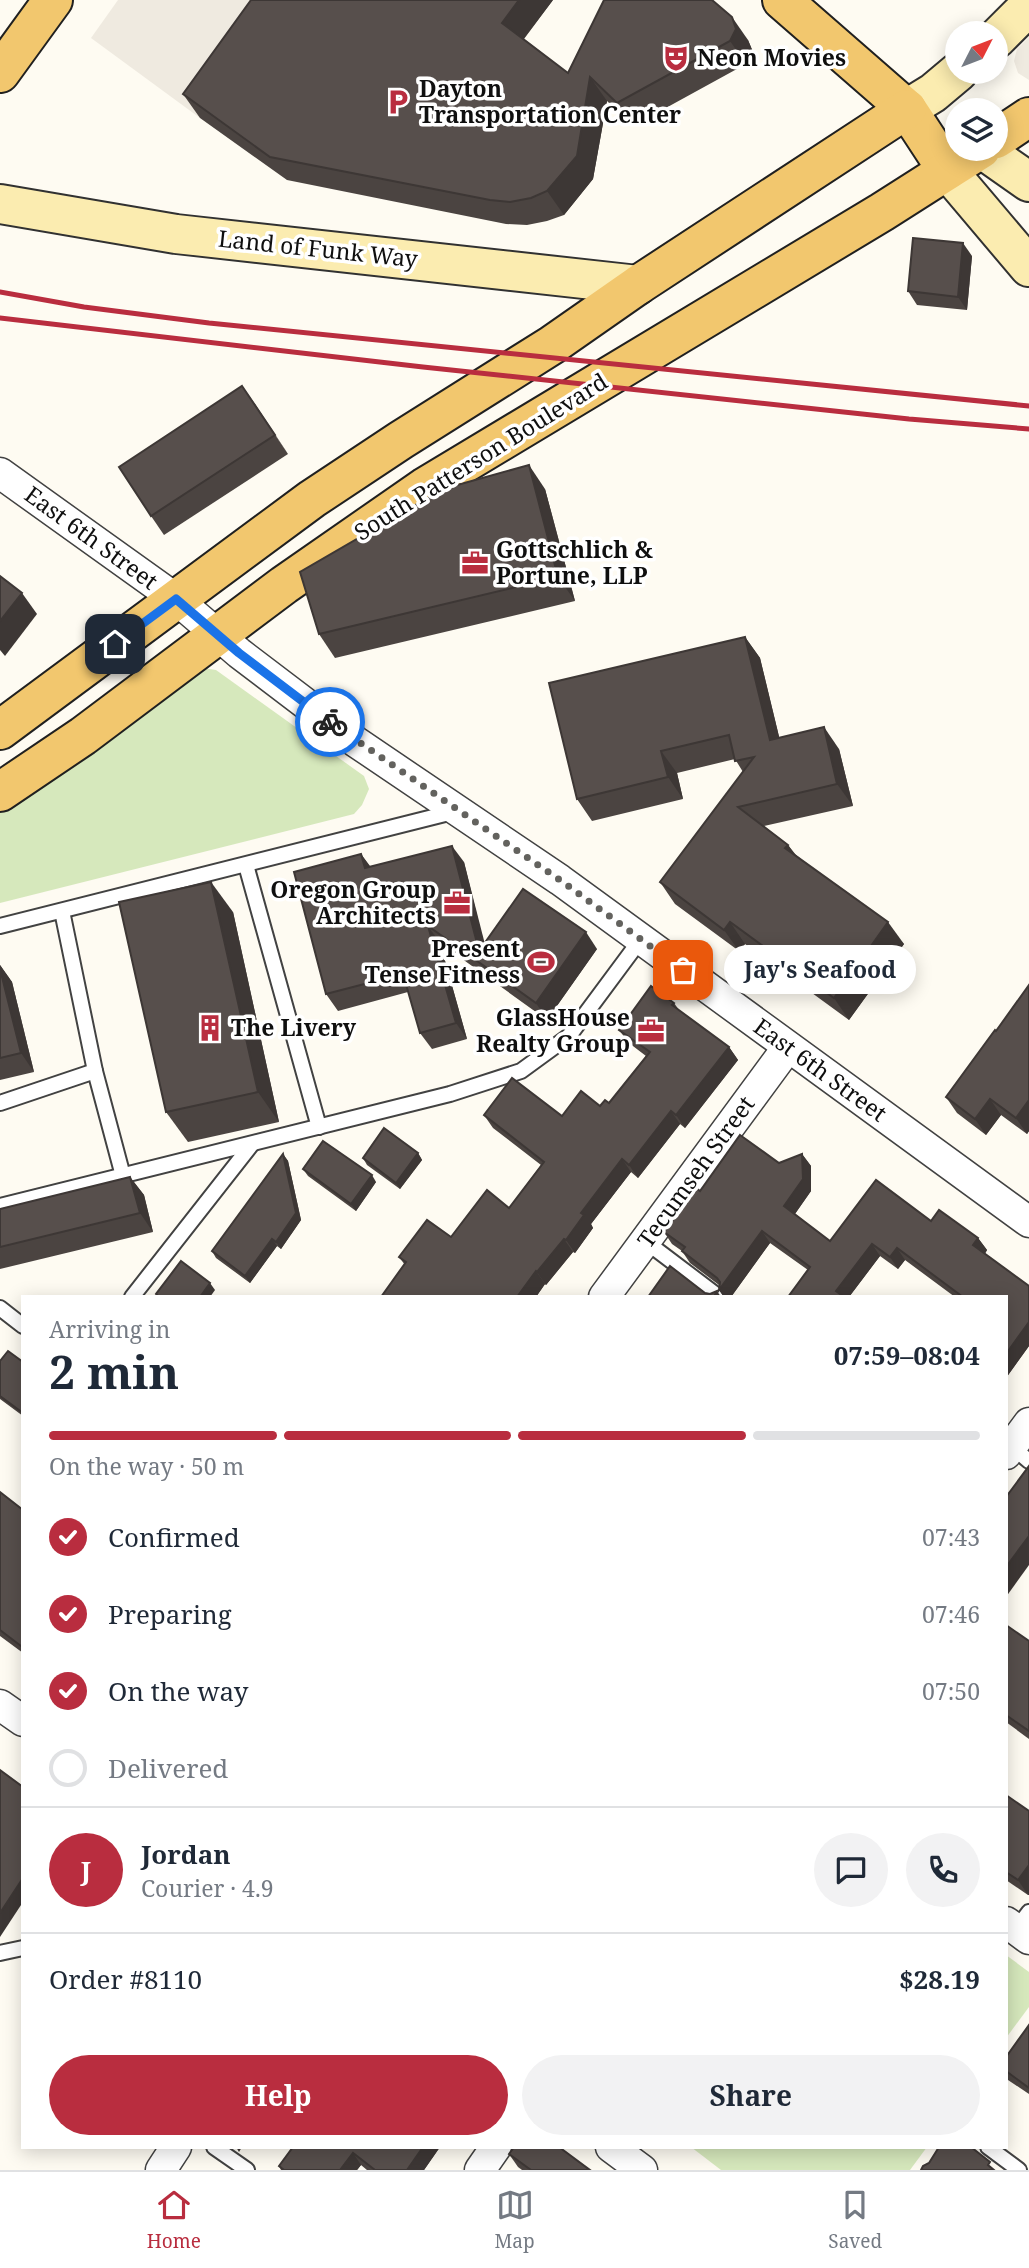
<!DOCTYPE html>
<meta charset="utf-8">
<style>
body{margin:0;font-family:"Noto Serif",serif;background:#f2f2f3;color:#1f2937;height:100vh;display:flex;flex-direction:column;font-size:26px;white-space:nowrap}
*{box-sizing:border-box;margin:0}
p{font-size:23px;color:#747a83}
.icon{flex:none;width:38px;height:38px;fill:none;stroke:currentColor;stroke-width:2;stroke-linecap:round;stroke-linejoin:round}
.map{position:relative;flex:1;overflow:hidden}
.details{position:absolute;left:21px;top:1295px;width:987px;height:854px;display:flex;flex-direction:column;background:#fff;border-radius:0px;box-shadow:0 4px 18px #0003}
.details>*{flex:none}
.needle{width:46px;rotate:48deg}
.buttons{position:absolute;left:945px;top:21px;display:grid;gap:14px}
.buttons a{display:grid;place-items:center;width:63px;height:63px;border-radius:50%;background:#fff;box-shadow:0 4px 18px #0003;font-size:35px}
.pin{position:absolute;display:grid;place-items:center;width:60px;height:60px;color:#fff;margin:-30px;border-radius:14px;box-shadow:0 4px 10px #0006}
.courier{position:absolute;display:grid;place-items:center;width:70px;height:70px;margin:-35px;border:5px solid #1a73e8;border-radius:50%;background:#fff;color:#222;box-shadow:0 2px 9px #0007}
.bubble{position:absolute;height:49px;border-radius:24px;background:#fff;box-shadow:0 4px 18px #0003;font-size:23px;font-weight:700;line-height:49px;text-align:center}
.overview em{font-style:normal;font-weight:700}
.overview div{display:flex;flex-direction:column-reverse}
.overview{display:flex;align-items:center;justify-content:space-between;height:119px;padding:0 28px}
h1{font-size:46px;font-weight:700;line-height:52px}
.bar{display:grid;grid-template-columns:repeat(4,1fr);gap:10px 7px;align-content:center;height:84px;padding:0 28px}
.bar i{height:9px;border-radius:5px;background:#e0e1e3}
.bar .active{background:#b92d3f}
.bar p{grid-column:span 4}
.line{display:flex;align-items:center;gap:18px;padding:0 28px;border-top:2px solid #e0e1e3}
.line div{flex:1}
.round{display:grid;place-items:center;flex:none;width:74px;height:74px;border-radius:37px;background:#f2f2f3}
ol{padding:0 28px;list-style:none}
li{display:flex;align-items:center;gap:21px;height:77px}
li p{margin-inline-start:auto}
li .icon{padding:7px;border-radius:50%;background:#b92d3f;color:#fff;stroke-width:4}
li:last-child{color:#747a83}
li i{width:38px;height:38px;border:4px solid #e0e1e3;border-radius:50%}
.cta{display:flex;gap:14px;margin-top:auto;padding:14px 28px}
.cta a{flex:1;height:80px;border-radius:42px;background:#b92d3f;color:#fff;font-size:28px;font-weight:700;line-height:80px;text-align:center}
.cta a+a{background:#f2f2f3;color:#1f2937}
.tab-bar{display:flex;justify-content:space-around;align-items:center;height:98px;border-top:2px solid #e0e1e3;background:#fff;font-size:19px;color:#747a83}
.tab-bar a{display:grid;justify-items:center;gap:4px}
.tab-bar .active{color:#b92d3f}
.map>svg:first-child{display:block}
.green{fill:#d6e8bc}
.plaza{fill:#efeae0}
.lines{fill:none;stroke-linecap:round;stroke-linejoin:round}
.lane-casing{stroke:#424242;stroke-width:18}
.street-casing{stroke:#424242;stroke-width:33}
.secondary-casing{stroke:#313131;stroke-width:42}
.primary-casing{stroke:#202020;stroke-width:42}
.lane{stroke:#fff;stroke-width:14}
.street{stroke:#fff;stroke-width:30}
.secondary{stroke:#fbecb0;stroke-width:38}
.primary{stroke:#f2c76e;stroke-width:38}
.rail{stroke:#b92d3f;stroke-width:5}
.wall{fill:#4b4441}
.shaded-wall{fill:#3d3735}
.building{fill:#574f4c;stroke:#3d3735;stroke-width:2}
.done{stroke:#63625e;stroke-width:7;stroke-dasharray:0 12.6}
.route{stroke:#1a73e8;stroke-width:9}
.labels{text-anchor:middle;stroke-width:7;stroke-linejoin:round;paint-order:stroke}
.poi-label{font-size:23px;font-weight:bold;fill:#0f0f0f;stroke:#fff;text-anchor:start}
.street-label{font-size:23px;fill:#0f0f0f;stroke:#fff}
</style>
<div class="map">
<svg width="1029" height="2170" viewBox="0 0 1029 2170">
<rect width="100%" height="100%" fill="#fefbf2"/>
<g class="green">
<polygon points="203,668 216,670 364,776 369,789 362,805 354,814 0,903 0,813"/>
<polygon points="1006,1955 1029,1972 1029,2007 1006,2038"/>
<polygon points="691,2147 927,2147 910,2170 721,2170"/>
</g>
<g class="plaza">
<polygon points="118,0 284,0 200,118 91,38"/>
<polygon points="1029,37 1029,80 1018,73 1014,61 1017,49"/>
</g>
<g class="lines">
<defs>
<g id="lane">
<polyline points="246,865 319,1127"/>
<polyline points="62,911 95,1071 123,1176"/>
<polyline points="0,926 457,811"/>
<polyline points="0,1103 95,1071"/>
<polyline points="0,1206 450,1094 521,1071 569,1036 641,939"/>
<polyline points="645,1241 719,1297"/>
<polyline points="132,1297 252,1144"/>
<polyline points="0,1308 23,1326"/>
<polyline points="1012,1447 1029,1461"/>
<polyline points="1016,1929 1029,1912"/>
<polyline points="0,1953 23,1948"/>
<polyline points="214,2147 247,2170"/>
<polyline points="988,2147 1019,2170"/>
</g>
<g id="street">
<polyline points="0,473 176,599 239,653 356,742 560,880 1029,1222"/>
<polyline points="604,1297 788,1047"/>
<polyline points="1006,1454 1029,1423"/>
<polyline points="0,1705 23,1721"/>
<polyline points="1006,1922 1029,1939"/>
<polyline points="611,2147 642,2170"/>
<polyline points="161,2170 176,2147"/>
<polyline points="480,2170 496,2147"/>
</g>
<g id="secondary">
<polyline points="996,39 1029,6"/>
<polyline points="907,109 933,93 958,72"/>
<polyline points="982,149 1029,182"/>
<polyline points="947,170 1029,267"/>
<polyline points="0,204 176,234 638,285"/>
</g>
<g id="primary">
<polyline points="782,0 907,109 947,170"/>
<polyline points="0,73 53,0"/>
<polyline points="996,139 1029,117"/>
<polyline points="0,730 312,499 401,440 552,345 638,285 907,109"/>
<polyline points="0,792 83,736 284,585 425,487 882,212 981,149"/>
</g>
</defs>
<use href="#lane" class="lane-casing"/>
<use href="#street" class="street-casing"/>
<use href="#secondary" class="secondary-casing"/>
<use href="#primary" class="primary-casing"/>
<use href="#lane" class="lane"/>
<use href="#street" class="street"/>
<use href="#secondary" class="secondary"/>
<use href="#primary" class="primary"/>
<g class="rail">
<polyline points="0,292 84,307 209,323 1029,406"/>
<polyline points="0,318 423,367 909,419 1029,429"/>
</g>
</g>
<g class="wall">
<polygon points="553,0 524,39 568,73 604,0 748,40 753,52 746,64 633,126 607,101 593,179 564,215 547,221 527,225 506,224 287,180 200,118 183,94"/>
<polygon points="972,256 967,310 917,305 908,291"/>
<polygon points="242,386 288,454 164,535 151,516"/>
<polygon points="545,489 575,601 335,658 319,634"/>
<polygon points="745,637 760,658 779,737 839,749 853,806 764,826 788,845 796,855 904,944 849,1020 745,944 739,951 675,904 660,882 743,772 735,759 677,773 683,799 592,821 577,799"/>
<polygon points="361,854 370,867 464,862 484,944 597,949 547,1020 440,943 467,1039 432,1049 420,1033 408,992 338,1011 326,994"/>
<polygon points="233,912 279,1122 188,1142 166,1112"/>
<polygon points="0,965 12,982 34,1072 0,1080"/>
<polygon points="1029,985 1029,1131 1027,1134 1001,1115 986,1135 957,1113 946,1097 996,1031"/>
<polygon points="674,1003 679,1010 729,1047 738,1060 685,1128 680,1124 638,1178 631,1172 591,1224 593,1228 575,1253 573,1252 546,1285 545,1284 536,1297 381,1297 405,1265 399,1257 451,1237 509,1208 541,1165 493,1128 484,1115 562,1116 609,1103 646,1056 629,1043 619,1030"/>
<polygon points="740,1135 779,1163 802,1154 811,1166 811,1191 795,1214 830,1241 876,1180 931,1221 939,1210 978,1238 987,1250 985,1254 1029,1286 1029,1346 1006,1378 1006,1297 955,1297 905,1260 898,1269 880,1256 849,1297 788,1297 808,1270 770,1243 731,1297 724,1297 719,1290 719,1285 690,1263 682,1251 672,1244 664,1232 696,1188 700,1191"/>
<polygon points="418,1153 422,1160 400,1189 367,1165 363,1158"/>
<polygon points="283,1154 288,1161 301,1220 281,1249 277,1246 250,1283 216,1258 212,1251"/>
<polygon points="303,1169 376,1182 356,1211 308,1176"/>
<polygon points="130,1177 144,1195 153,1232 0,1269 0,1209"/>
<polygon points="0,1361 23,1362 23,1416 0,1399"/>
<polygon points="0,1492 23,1510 23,1653 0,1636"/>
<polygon points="1006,1625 1029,1641 1029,1739 1006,1722"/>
<polygon points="1006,1795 1028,1895 1006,1880"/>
<polygon points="1029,2025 1029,2094 1008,2080 1006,2076 1006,2057"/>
<polygon points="293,2147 440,2147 424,2170 367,2170 361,2165 357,2170 281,2170 279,2166"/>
<polygon points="509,2154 590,2170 522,2170 518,2167"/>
</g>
<g class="shaded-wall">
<polygon points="519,0 553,0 518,46 502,23"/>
<polygon points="732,17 748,40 753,52 746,64 730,41"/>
<polygon points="590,77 607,101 593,179 564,215 547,191"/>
<polygon points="963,243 972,256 967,310 958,297"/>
<polygon points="242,386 255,404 288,454 275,435"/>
<polygon points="529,465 545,489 575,601 558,577"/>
<polygon points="22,593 37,614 5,656 0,650 0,621"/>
<polygon points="745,637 760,658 785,761 770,740"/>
<polygon points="824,727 839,749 853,806 837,784"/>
<polygon points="661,751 677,773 683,799 668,777"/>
<polygon points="788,845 803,866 785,848"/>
<polygon points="452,846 464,862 491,968 479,951"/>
<polygon points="361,854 373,870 365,868"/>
<polygon points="211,882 233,912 279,1122 258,1092"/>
<polygon points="730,922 745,944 739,951 724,930"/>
<polygon points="888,922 904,944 849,1020 834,998"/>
<polygon points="428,926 440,943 467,1039 456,1023"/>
<polygon points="586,932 597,949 547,1020 536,1003"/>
<polygon points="0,965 12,982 34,1072 21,1053 0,969"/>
<polygon points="729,1047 738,1060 685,1128 676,1115"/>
<polygon points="990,1099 1001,1115 986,1135 975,1119"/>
<polygon points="1029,1100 1029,1131 1027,1134 1016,1118"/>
<polygon points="671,1111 680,1124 638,1178 629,1165"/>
<polygon points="418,1153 422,1160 400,1189 396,1183"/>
<polygon points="283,1154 288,1161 301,1220 281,1249 276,1242"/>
<polygon points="802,1154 811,1166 811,1191 792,1218 784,1206"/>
<polygon points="622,1159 631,1172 591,1224 593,1228 575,1253 566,1240 581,1213"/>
<polygon points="372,1175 376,1182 356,1211 351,1204"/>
<polygon points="130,1177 144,1195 153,1232 140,1213"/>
<polygon points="762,1231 770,1243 731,1297 724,1297 719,1290"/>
<polygon points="978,1238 987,1250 982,1257 973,1245"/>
<polygon points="272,1239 277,1246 250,1283 245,1276"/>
<polygon points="564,1239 573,1252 546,1285 537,1272"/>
<polygon points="872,1244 880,1256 849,1297 840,1297 836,1291"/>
<polygon points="897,1248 905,1260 898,1269 890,1257"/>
<polygon points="536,1271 545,1284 536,1297 517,1297"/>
<polygon points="210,1283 215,1290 210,1297 200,1297"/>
<polygon points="717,1291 721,1297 714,1297"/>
<polygon points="1029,1322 1029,1346 1006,1378 1006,1354"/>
<polygon points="1029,1536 1029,1565 1006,1597 1006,1567"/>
<polygon points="1029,1865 1029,1895 1028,1895 1018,1880"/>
<polygon points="23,1878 23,1902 0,1937 0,1913"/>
<polygon points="236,2147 242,2147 239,2152"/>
<polygon points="423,2147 440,2147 424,2170 407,2170"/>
<polygon points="353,2153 361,2165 357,2170 340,2170"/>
</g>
<g class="building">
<polygon points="251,0 519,0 502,23 568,73 604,0 712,0 732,17 736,29 730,41 617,103 590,77 577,156 547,191 531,198 510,202 490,200 270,157 183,94"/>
<polygon points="913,238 963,243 958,297 908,291"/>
<polygon points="242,386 275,435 151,516 119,467"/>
<polygon points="529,465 558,577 319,634 300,572 443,489"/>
<polygon points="0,576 22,593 0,621"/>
<polygon points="745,637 770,740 824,727 837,784 738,807 788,845 785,848 888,922 834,998 730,922 724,930 660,882 754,757 735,761 729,735 661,751 668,777 577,799 549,683"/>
<polygon points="452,846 479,951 523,889 586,932 536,1003 428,926 456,1023 420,1033 403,974 326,994 294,872 361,854 365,868"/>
<polygon points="211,882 258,1092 166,1112 119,902"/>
<polygon points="0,969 21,1053 0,1058"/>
<polygon points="1029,985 1029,1100 1016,1118 990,1099 975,1119 946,1097 995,1030 996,1031"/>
<polygon points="651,986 674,1003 672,1005 729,1047 676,1115 671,1111 629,1165 622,1159 581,1213 584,1215 566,1240 564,1239 537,1272 536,1271 517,1297 381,1297 406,1262 399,1257 427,1220 451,1237 487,1190 509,1208 544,1162 484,1115 512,1078 562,1116 581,1091 600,1106 605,1100 609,1103 650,1052 619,1030"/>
<polygon points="384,1128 418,1153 396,1183 363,1158"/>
<polygon points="740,1135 779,1163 802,1154 803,1179 784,1206 830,1241 876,1180 931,1221 939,1210 978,1238 973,1245 1029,1286 1029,1322 1006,1354 1006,1297 963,1297 897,1248 890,1257 872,1244 836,1291 844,1297 788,1297 810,1267 762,1231 719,1290 720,1282 717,1278 682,1251 685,1247 664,1232 696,1188 700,1191"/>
<polygon points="323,1141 372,1175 351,1204 303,1169"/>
<polygon points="283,1154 296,1213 276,1242 272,1239 245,1276 212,1251"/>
<polygon points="130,1177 140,1213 0,1247 0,1209"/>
<polygon points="181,1261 210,1283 200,1297 159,1297 156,1294"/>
<polygon points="670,1266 705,1293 710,1294 717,1291 714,1297 648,1297"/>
<polygon points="8,1351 23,1362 23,1413 0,1396 0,1361"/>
<polygon points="1029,1466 1029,1536 1006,1567 1006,1497"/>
<polygon points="0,1492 23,1510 23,1644 21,1646 0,1630"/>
<polygon points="1006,1625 1029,1641 1029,1731 1006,1715"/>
<polygon points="0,1770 23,1787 23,1878 0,1913"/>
<polygon points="1006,1795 1029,1811 1029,1865 1018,1880 1006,1872"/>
<polygon points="1029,2025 1029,2088 1006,2071 1006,2057"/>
<polygon points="293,2147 423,2147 407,2170 375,2170 353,2153 340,2170 284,2170 279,2166"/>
<polygon points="514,2147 559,2147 590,2170 531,2170 509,2154"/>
<polygon points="939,2147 971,2147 990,2162 988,2165 994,2170 921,2170 923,2166 929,2163"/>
</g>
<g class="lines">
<polyline class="done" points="330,722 560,880 683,970"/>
<polyline class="route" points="115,644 176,599 239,653 330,722"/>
</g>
<defs>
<symbol id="theatre-bare" viewBox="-9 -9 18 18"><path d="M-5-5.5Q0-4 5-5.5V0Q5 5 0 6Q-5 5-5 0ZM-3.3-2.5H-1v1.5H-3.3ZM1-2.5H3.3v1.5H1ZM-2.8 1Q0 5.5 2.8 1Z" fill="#b92d3f" stroke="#fff" stroke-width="2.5" paint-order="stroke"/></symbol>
<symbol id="parking-bare" viewBox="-9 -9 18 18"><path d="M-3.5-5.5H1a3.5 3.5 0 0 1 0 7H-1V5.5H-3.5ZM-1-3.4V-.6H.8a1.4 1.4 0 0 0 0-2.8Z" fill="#b92d3f" stroke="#fff" stroke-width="2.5" paint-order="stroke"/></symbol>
<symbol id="office-bare" viewBox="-9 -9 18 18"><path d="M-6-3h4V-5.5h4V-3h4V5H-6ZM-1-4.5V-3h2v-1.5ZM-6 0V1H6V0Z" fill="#b92d3f" stroke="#fff" stroke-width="2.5" paint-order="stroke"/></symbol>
<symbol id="stadium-bare" viewBox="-9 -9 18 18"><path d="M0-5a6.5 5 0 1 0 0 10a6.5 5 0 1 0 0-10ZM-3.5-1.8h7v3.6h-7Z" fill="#b92d3f" stroke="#fff" stroke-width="2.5" paint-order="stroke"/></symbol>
<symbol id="building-bare" viewBox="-9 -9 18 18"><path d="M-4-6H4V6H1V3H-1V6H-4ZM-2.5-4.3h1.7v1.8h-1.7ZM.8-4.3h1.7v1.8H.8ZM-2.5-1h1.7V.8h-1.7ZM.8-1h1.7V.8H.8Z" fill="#b92d3f" stroke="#fff" stroke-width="2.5" paint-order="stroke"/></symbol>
</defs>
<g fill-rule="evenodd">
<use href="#theatre-bare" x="657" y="39" width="38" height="38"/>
<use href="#parking-bare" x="379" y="83" width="38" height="38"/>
<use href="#office-bare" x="456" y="544" width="38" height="38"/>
<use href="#office-bare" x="438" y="884" width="38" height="38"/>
<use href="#stadium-bare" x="522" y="943" width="38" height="38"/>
<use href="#building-bare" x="191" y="1009" width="38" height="38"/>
<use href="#office-bare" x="632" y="1012" width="38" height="38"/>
</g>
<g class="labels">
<g class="poi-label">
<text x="697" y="66">Neon Movies</text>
<text x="419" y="97">Dayton<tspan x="419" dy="26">Transportation Center</tspan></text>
<text x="496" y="558">Gottschlich &amp;<tspan x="496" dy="26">Portune, LLP</tspan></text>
<text x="436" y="898" text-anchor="end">Oregon Group<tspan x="436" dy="26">Architects</tspan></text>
<text x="520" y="957" text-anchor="end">Present<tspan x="520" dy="26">Tense Fitness</tspan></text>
<text x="630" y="1026" text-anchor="end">GlassHouse<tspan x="630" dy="26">Realty Group</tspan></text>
<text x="231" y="1036">The Livery</text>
</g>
<g class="street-label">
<text transform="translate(318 249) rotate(6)" y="8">Land of Funk Way</text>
<text transform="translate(481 457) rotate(-32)" y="8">South Patterson Boulevard</text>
<text transform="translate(91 538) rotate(36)" y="8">East 6th Street</text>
<text transform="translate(820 1070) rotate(36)" y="8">East 6th Street</text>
<text transform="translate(696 1172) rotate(-54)" y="8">Tecumseh Street</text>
</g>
</g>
</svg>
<div class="buttons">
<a><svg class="needle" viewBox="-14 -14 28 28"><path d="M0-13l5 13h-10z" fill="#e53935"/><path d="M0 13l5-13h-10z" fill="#747a83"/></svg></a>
<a><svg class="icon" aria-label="layers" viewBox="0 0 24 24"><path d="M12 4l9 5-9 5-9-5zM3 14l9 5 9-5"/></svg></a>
</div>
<div class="pin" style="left:683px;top:970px;background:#ea580c"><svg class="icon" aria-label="bag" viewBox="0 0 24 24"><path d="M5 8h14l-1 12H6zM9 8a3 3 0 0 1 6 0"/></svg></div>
<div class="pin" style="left:115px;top:644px;background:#1f2937"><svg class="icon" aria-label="home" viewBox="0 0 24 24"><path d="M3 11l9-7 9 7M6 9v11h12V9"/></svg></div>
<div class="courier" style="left:330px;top:722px"><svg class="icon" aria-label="bike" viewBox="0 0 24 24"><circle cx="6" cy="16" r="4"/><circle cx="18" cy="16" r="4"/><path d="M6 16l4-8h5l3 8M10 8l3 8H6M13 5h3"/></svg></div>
<div class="bubble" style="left:724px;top:945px;width:192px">Jay's Seafood</div>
<section class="details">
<div class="overview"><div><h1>2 min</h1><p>Arriving in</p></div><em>07:59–08:04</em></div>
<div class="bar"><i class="active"></i><i class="active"></i><i class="active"></i><i></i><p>On the way · 50 m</p></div>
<ol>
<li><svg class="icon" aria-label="check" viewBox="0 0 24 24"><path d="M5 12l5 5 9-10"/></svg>Confirmed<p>07:43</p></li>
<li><svg class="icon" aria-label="check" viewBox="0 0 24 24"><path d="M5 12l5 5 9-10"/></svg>Preparing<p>07:46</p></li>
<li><svg class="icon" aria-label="check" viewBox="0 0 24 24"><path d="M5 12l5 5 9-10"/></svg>On the way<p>07:50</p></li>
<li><i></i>Delivered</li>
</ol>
<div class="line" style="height:126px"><b class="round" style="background:#b92d3f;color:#fff">J</b><div><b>Jordan</b><p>Courier · 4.9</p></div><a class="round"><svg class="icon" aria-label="chat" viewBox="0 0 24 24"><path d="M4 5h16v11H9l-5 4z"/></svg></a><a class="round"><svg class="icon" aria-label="phone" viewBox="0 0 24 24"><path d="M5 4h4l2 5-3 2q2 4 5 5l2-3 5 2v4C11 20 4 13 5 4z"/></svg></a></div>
<div class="line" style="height:91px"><div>Order #8110</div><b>$28.19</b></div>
<div class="cta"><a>Help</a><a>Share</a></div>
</section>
</div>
<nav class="tab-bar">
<a class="active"><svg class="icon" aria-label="home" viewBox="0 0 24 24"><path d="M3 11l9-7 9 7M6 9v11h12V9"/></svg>Home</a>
<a><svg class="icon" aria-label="map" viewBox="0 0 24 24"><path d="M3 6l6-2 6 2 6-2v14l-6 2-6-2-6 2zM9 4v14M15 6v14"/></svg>Map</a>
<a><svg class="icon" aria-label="saved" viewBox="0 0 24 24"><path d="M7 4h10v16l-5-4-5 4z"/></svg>Saved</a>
</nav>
